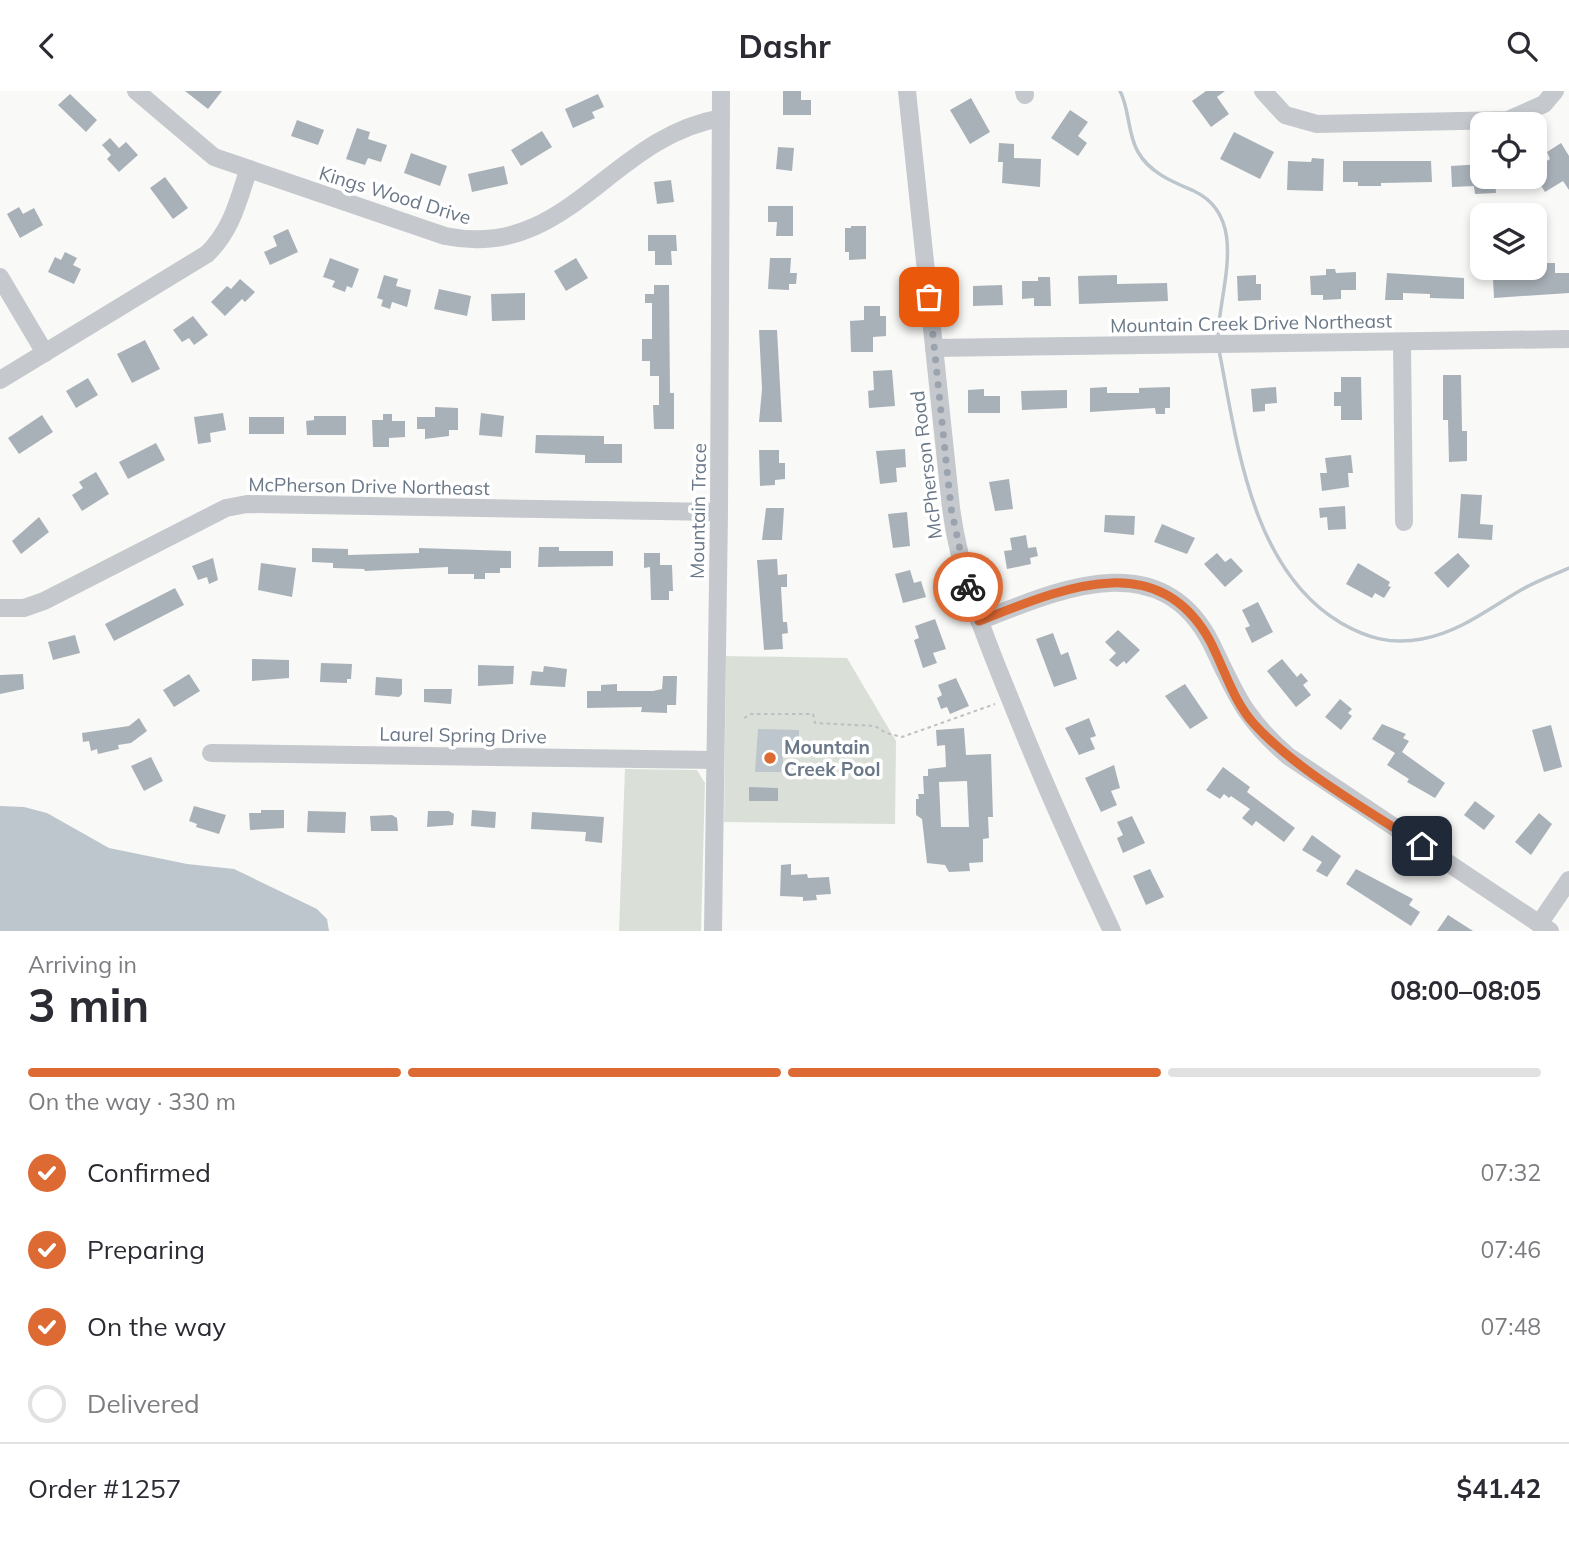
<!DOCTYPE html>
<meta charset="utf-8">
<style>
body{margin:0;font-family:Mulish,sans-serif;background:#f2f2f3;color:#2b2b33;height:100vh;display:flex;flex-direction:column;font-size:26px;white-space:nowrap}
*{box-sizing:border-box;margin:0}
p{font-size:23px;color:#7c7c81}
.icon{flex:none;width:38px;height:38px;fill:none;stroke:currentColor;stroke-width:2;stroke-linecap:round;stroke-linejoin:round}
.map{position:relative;height:840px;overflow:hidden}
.side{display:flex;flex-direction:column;background:#fff;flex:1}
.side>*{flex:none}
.controls{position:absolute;left:1470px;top:21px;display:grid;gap:14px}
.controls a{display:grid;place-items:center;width:77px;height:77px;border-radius:14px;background:#fff;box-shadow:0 4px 10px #0003;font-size:35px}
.pin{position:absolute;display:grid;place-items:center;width:60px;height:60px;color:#fff;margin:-30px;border-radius:14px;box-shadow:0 4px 10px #0006}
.courier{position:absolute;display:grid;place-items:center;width:70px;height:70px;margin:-35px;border:5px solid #dd6933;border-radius:50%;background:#fff;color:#222;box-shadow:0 2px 9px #0007}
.summary em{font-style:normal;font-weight:700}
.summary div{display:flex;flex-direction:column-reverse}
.summary{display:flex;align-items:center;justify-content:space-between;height:119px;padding:0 28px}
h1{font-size:46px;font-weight:700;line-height:52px}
.bar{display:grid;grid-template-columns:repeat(4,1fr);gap:10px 7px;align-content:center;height:84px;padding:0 28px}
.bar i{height:9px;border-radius:5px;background:#e1e1e2}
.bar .current{background:#dd6933}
.bar p{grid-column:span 4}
.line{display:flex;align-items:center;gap:18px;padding:0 28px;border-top:2px solid #e1e1e2}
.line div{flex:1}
ol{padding:0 28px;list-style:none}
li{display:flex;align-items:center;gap:21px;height:77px}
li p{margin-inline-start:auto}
li .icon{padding:7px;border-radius:50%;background:#dd6933;color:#fff;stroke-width:4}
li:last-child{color:#7c7c81}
li i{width:38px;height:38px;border:4px solid #e1e1e2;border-radius:50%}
header{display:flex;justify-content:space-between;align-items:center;height:91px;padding:0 28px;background:#fff;font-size:32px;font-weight:700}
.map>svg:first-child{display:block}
.green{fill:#dae0d8}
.water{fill:#bdc6cc}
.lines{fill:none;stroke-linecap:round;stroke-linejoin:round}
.stream{stroke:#bdc6cc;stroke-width:3.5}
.building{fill:#a9b1b8;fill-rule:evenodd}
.path{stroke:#bdbfc2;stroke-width:2;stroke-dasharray:3.5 3.5;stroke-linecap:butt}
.minor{stroke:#c5c8cc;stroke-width:18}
.done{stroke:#9ba4ae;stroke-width:7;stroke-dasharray:0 12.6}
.route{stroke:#dd6933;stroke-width:9}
.poi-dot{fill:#dd6933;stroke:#fff;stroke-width:2.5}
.labels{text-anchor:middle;stroke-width:7;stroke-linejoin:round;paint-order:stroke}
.street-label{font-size:19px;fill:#697787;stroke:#fff}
.poi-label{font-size:19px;font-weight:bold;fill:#697787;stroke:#fff;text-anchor:start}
</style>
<header><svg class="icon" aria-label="back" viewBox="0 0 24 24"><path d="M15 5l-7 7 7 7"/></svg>Dashr<svg class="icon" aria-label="search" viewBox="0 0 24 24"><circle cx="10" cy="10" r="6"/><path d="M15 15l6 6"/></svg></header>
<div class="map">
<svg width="1569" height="840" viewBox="0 0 1569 840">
<rect width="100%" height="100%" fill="#f9f9f7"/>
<g class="green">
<polygon points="726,565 847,567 896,650 895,733 724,731"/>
<polygon points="625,678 697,679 705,692 701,840 619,840"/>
</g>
<g class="water">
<polygon points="758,638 799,639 799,653 782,659 784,681 755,681"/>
<polygon points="0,715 24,716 47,722 109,757 187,773 234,778 317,818 327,828 329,840 0,840"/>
</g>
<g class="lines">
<g class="stream">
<path d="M 1120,0 C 1130,19 1127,42 1138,61 C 1150,82 1173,91 1194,100 C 1251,127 1218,202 1218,247"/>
<path d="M 1219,259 C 1237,351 1251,479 1341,532 C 1367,547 1391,554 1422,548 C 1460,541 1488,518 1521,499 C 1536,490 1553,484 1569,477"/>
</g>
</g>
<g class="building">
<polygon points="185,0 222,0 208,18"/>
<polygon points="783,0 801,0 801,9 811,9 811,24 783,24"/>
<polygon points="1206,0 1225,0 1217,6 1229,23 1211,36 1192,10"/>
<polygon points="70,3 97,29 86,41 58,14"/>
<polygon points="598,3 604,16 592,21 595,27 573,37 565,18"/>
<polygon points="971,7 990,41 970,53 950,19"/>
<polygon points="1070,19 1088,31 1078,45 1087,52 1078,65 1051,47"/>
<polygon points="297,29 324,39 318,54 291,45"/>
<polygon points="357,37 370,41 368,48 387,54 381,71 368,67 365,74 346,68"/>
<polygon points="542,40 552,56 521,75 511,59"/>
<polygon points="1234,41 1274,61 1260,88 1220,68"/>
<polygon points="110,47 119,57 126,51 138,64 119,81 107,68 111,64 102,54"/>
<polygon points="999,52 1014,53 1014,67 1041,68 1040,96 1002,92 1003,71 998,71"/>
<polygon points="1561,52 1569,65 1569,99 1563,90 1545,101 1535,85 1535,77 1550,68 1547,61"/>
<polygon points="778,56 794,57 792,80 776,78"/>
<polygon points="411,62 447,75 440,95 404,82"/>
<polygon points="1312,67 1324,68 1323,100 1287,99 1288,70 1311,71"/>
<polygon points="1343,70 1431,70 1432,91 1381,92 1381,95 1358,95 1358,91 1343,91"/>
<polygon points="1482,73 1482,86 1495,86 1496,102 1475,103 1474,95 1452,96 1451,75"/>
<polygon points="504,75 508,93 472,101 468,83"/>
<polygon points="165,86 188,117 173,128 150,97"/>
<polygon points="671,89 674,111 657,113 654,91"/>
<polygon points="768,115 793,115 793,145 776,145 777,131 768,131"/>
<polygon points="19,116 23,123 34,117 43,134 20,147 7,123"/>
<polygon points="851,135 866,135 866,168 849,169 849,161 845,161 845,137 851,137"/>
<polygon points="288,138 298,161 270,174 264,161 277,155 273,145"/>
<polygon points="648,144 676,144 677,160 671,160 672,174 655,174 655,160 648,160"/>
<polygon points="65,161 77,167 73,174 81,178 74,193 48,181 55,166 61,169"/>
<polygon points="330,167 359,178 352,197 347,195 345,201 332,196 335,190 323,186"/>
<polygon points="576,167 588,187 566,200 554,180"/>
<polygon points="770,167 791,167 790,182 797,182 796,193 789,193 789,199 768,198"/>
<polygon points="1541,172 1555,172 1555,182 1569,182 1569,202 1494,207 1493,188 1542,185"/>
<polygon points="1326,178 1335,178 1336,182 1356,181 1356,199 1341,199 1341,208 1323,209 1323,204 1311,204 1310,185 1326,184"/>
<polygon points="1387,182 1464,187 1464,208 1430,207 1430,203 1403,202 1403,209 1385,209"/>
<polygon points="384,184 398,188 396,195 411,199 407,216 392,211 390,218 381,215 383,209 377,207"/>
<polygon points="1117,184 1117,193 1167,192 1168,210 1079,213 1078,185"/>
<polygon points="1256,184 1256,193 1261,193 1261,209 1238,210 1237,185"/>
<polygon points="1038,186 1050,186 1051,215 1034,215 1034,207 1022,208 1022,190 1038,190"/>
<polygon points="240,188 255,201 245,211 242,208 225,225 211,211 227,195 231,198"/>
<polygon points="654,194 669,194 670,302 674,302 674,338 654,338 653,314 659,314 659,285 650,285 650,270 642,270 642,248 652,248 652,212 645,212 645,203 654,203"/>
<polygon points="1002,194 1003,214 973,215 973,195"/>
<polygon points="439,198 471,205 467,225 434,218"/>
<polygon points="525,202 525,229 492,230 491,203"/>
<polygon points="864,215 880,215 880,225 886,225 886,245 873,246 873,261 851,261 850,230 864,229"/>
<polygon points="193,225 208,244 194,254 189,247 182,251 173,239"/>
<polygon points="759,239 777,239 782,331 759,331 762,298"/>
<polygon points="145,249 160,278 132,292 117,263"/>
<polygon points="892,279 895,315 869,317 868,300 874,299 873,280"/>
<polygon points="1443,284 1461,284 1462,340 1467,340 1467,370 1449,371 1448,329 1443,329"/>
<polygon points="1341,286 1361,286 1362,329 1341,329 1341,315 1334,315 1334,301 1341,301"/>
<polygon points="88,287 98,304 76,317 66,300"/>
<polygon points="1107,296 1107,302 1139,302 1139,297 1170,296 1170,317 1165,317 1165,323 1156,323 1155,317 1090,321 1090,297"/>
<polygon points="1276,296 1277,312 1265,313 1265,320 1253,321 1251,298"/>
<polygon points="984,298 984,305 1000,305 1000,322 968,322 968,299"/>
<polygon points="1067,299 1067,317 1022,319 1021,300"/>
<polygon points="435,316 458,317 458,339 449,339 449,345 425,348 425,338 417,338 417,326 435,326"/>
<polygon points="223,322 226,339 210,342 211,351 198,353 194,326"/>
<polygon points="481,322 504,325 502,346 479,344"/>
<polygon points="383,323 392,323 392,330 405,330 405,346 389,347 389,356 373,356 372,329 383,329"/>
<polygon points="42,324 53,341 19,363 8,347"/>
<polygon points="314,325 346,325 346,344 307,344 306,330 314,329"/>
<rect x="249" y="326" width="35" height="17"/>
<polygon points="536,344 604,345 604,353 622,353 622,372 585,372 585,364 535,362"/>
<polygon points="156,352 165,369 128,388 119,371"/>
<polygon points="905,358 906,376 896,377 897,391 880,393 876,360"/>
<polygon points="759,359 779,359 779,372 785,372 785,388 775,389 775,394 760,395"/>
<polygon points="1351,364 1353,382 1348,382 1349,396 1322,400 1320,382 1327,382 1325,367"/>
<polygon points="96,381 109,403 82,420 72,404 83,397 79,391"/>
<polygon points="1009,388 1013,418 995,420 989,391"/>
<polygon points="1461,403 1482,404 1480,433 1493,434 1492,449 1458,447"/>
<polygon points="1345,415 1346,438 1328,439 1327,426 1320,427 1319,417"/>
<polygon points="766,417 784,417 782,449 762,449"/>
<polygon points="907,421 910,455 893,457 888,423"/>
<polygon points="1105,424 1135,425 1134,444 1104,441"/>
<polygon points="39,426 49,441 21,463 12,450"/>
<polygon points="1162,433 1195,447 1187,463 1154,451"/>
<polygon points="1026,444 1028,457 1036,456 1038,465 1030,467 1031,473 1007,478 1004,460 1012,459 1010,447"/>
<polygon points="539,456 559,456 559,460 613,460 613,475 538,476"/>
<polygon points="312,457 348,458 348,464 419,462 419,457 511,460 511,477 500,477 500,482 485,482 485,488 474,488 474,483 448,483 448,476 365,480 364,478 333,477 333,472 312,471"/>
<polygon points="644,462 660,462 660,474 672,474 673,500 669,500 669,509 651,509 650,476 644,477"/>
<polygon points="1217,462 1225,471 1231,467 1243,480 1225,496 1204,473"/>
<polygon points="1458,462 1470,475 1448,497 1434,482"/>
<polygon points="213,467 218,489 209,493 207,486 198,489 192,475"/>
<polygon points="777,468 778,484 787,483 787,496 781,496 783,531 787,531 788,542 782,543 783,558 764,559 757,469"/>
<polygon points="261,472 296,477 292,506 258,499"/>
<polygon points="1358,472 1390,491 1388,495 1391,496 1384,507 1375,502 1372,507 1346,493"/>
<polygon points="910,479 914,492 921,490 926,506 903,512 895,483"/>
<polygon points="175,497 184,514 114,550 105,533"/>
<polygon points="1258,511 1273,541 1252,552 1245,537 1250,535 1242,519"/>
<polygon points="935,528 946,558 933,562 937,572 923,577 914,549 919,547 915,535"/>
<polygon points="1118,539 1140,559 1126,573 1124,570 1117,576 1109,569 1116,562 1105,551"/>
<polygon points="1053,542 1061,564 1068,561 1077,588 1054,596 1036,548"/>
<polygon points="75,544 80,562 53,569 48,551"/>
<polygon points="252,568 289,569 289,587 252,590"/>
<polygon points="1282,568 1297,586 1301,582 1308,590 1303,594 1311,604 1296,616 1267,580"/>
<polygon points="321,572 352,573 351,588 347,588 347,592 320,591"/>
<polygon points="478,574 514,575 513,593 478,595"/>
<polygon points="544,575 567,578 565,596 530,594 532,580 543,581"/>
<polygon points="23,583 24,598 0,603 0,584"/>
<polygon points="189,583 200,600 174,616 163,599"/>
<polygon points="663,585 677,585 676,614 667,614 667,622 641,621 642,616 587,617 587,600 601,600 601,594 617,593 617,600 653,600 662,598"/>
<polygon points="376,586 402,588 402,603 399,606 375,604"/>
<polygon points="956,587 969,615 950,623 947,616 941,618 937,607 942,604 938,594"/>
<polygon points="1185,593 1208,627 1190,638 1165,605"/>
<polygon points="424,598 452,598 451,613 424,611"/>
<polygon points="1340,608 1352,618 1348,622 1352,625 1341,639 1325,626"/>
<polygon points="139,627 147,640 131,652 118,654 119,658 98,663 97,658 91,660 89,650 83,651 82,642 129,635"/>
<polygon points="1089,627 1096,645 1090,647 1095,658 1079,664 1065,637"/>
<polygon points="1382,633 1406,643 1403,647 1409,650 1402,661 1445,692 1435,707 1407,691 1409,688 1387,674 1395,662 1372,648"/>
<polygon points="1551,634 1562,676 1544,681 1532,639"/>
<path d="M 964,637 L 966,664 L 991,663 L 993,726 L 988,726 L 989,747 L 983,748 L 983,771 L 969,772 L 970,780 L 949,781 L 945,774 L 927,772 L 922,728 L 916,724 L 916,708 L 919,708 L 918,703 L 924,703 L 923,685 L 928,685 L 928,678 L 946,676 L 945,654 L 937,655 L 936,639 ZM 967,690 L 969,736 L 941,736 L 939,691 Z"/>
<polygon points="151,666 163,690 144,700 131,675"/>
<polygon points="1114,674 1120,697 1111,700 1117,714 1101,721 1085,687"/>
<polygon points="1223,676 1250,696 1247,701 1295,737 1284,751 1256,730 1252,735 1242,727 1250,718 1231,705 1229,707 1224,703 1220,708 1206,699"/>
<polygon points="749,696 778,697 778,710 749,710"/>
<polygon points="1475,710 1495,725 1484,739 1464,724"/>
<polygon points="194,715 226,724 219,743 196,736 197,733 189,730"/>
<polygon points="261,719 284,719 284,737 250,739 249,722 261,722"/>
<polygon points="472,719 496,721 495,737 471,735"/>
<polygon points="308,720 346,721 345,742 307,741"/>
<polygon points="428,720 449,720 454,723 453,734 427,736"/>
<polygon points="532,721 604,726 602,752 585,750 586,741 531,738"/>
<polygon points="1539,722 1552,733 1531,764 1515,751"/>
<polygon points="392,724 397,727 398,740 371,740 370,725"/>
<polygon points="1132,725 1145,752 1123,762 1117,747 1123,744 1117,731"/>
<polygon points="1312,744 1341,765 1327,786 1316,780 1322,771 1302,759"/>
<polygon points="791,773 791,784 807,783 808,787 829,786 831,803 816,804 817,809 803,810 803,806 780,805 781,774"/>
<polygon points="1150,778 1164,806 1146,814 1133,785"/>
<polygon points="1356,778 1413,808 1409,814 1420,821 1411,835 1346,793"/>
<polygon points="1448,824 1473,840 1437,840"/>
</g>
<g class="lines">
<polyline class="path" points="744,627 751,623 813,623 815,632 875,635 886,642 902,646 995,613"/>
<g class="minor">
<path d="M 136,0 L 214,66 L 445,145 C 568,170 608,47 721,27"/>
<path d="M 907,0 L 951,417 C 960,485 985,547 1011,610 C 1042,688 1076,764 1112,840"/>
<polyline points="1024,0 1025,4"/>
<polyline points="1263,0 1285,24 1317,33 1508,29 1544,13 1555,0"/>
<polyline points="0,186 45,262"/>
<polyline points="1402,251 1404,431"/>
<polyline points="934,257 1569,248"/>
<path d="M 0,289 L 207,163 C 231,140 238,111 248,80"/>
<polyline points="0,517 24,517 44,510 226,417 247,413 719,421"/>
<path d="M 979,530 C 1057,500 1160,452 1211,552 C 1236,603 1243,626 1288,665 L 1550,840"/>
<polyline points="211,662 715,669"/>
<polyline points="1539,833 1569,789"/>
<polyline points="713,840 719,421 721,0"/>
</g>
</g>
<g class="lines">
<polyline class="done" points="929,206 951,417 968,496"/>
<path class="route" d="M 968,496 L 979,530 C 1057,500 1157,453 1210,550 C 1225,579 1233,610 1255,634 C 1297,680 1370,720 1422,755"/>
</g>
<circle class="poi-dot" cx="770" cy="667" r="7"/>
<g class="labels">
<g class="street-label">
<text transform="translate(395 104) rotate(17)" y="7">Kings Wood Drive</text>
<text transform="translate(1251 232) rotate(-1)" y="7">Mountain Creek Drive Northeast</text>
<text transform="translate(926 374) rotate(-97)" y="7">McPherson Road</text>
<text transform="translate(369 395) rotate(1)" y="7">McPherson Drive Northeast</text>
<text transform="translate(698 420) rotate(-89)" y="7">Mountain Trace</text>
<text transform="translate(463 644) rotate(1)" y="7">Laurel Spring Drive</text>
</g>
<g class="poi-label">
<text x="784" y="663">Mountain<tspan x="784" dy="22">Creek Pool</tspan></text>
</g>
</g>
</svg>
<div class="controls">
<a><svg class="icon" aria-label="locate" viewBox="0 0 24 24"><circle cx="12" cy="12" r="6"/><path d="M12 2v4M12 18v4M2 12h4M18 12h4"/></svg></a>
<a><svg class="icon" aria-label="layers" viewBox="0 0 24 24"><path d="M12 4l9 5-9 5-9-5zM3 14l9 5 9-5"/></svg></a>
</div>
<div class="pin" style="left:929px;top:206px;background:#ea580c"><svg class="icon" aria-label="bag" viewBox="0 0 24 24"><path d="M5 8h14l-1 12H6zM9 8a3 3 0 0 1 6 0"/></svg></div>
<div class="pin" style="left:1422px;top:755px;background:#1f2937"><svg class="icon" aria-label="home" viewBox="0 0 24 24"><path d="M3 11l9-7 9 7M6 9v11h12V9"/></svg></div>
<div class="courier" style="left:968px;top:496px"><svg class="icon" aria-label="bike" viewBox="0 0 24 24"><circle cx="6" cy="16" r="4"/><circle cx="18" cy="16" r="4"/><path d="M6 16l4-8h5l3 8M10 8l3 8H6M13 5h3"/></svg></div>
</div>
<section class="side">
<div class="summary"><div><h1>3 min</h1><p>Arriving in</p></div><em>08:00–08:05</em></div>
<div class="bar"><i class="current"></i><i class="current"></i><i class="current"></i><i></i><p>On the way · 330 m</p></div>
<ol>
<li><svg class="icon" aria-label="check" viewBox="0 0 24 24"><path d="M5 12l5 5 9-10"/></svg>Confirmed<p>07:32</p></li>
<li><svg class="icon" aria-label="check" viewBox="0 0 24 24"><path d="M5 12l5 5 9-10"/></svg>Preparing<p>07:46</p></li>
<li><svg class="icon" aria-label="check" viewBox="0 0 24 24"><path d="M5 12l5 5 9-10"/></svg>On the way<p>07:48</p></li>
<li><i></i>Delivered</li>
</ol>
<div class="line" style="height:91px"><div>Order #1257</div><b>$41.42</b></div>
</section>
